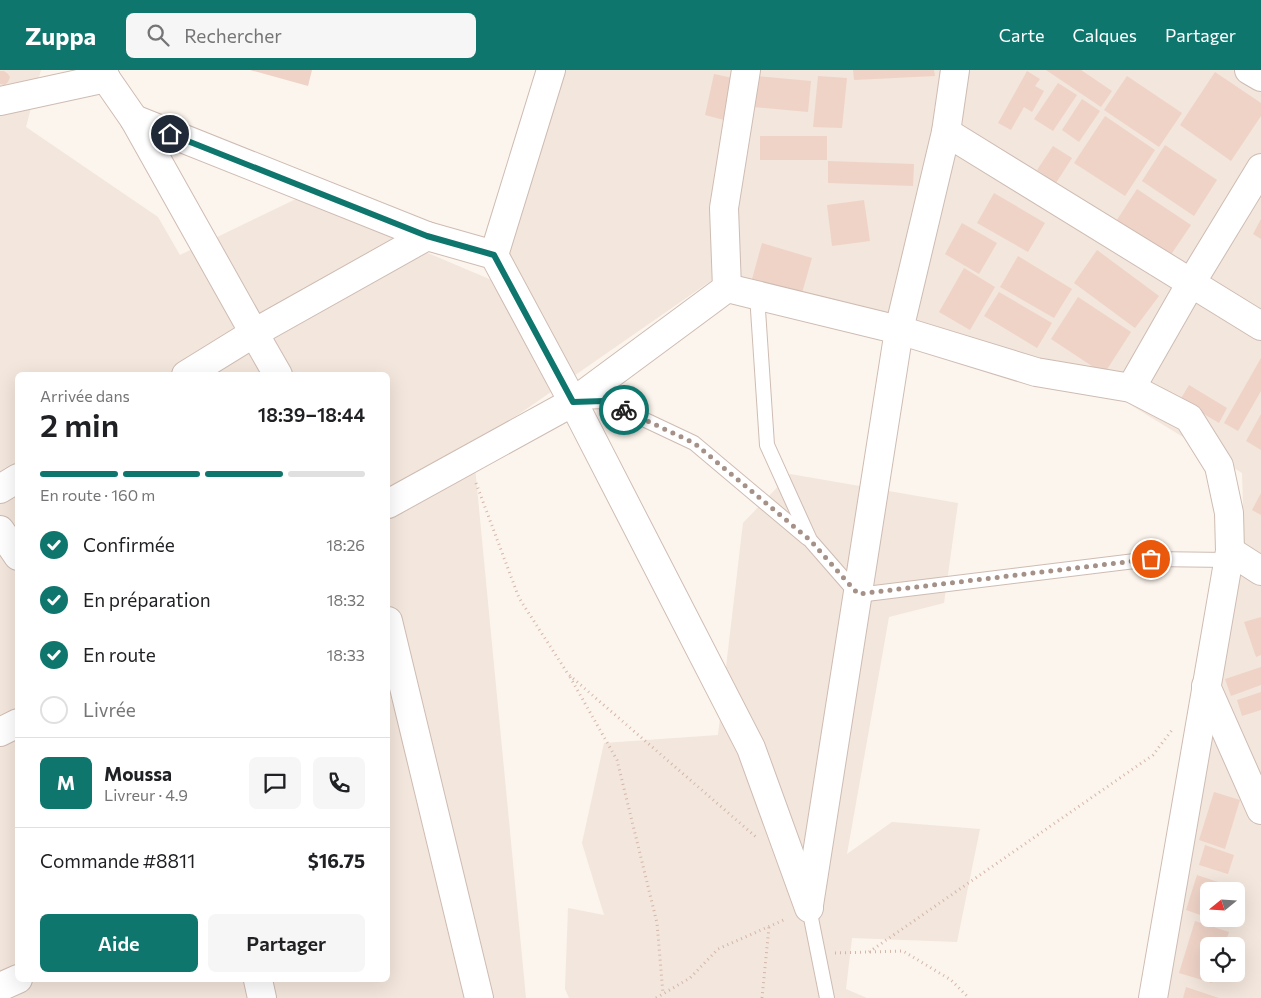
<!DOCTYPE html>
<html lang="fr">
<meta charset="utf-8">
<style>
body{margin:0;font-family:Commissioner,sans-serif;background:#f6f6f6;color:#202124;height:100vh;display:flex;flex-direction:column;font-size:19px;white-space:nowrap}
*{box-sizing:border-box;margin:0}
p{font-size:16px;color:#757577}
.icon{flex:none;width:28px;height:28px;fill:none;stroke:currentColor;stroke-width:2;stroke-linecap:round;stroke-linejoin:round}
.map{position:relative;flex:1;overflow:hidden}
.side{position:absolute;left:15px;top:302px;width:375px;height:610px;display:flex;flex-direction:column;background:#fff;border-radius:8px;box-shadow:0 5px 20px #0002}
.side>*{flex:none}
.needle{width:32px;rotate:252deg}
.buttons{position:absolute;left:1200px;top:812px;display:grid;gap:10px}
.buttons a{display:grid;place-items:center;width:45px;height:45px;border-radius:8px;background:#fff;box-shadow:0 5px 20px #0002;font-size:25px}
.pin{position:absolute;display:grid;place-items:center;width:42px;height:42px;color:#fff;margin:-21px;border:2px solid #fff;border-radius:50%;box-shadow:0 1px 5px #0007}
.courier{position:absolute;display:grid;place-items:center;width:50px;height:50px;margin:-25px;border:4px solid #0f766e;border-radius:50%;background:#fff;color:#222;box-shadow:0 1px 6px #0007}
.summary em{font-style:normal;font-weight:600}
.summary div{display:flex;flex-direction:column-reverse}
.summary{display:flex;align-items:center;justify-content:space-between;height:85px;padding:0 25px}
h1{font-size:32px;font-weight:600;line-height:38px}
.bar{display:grid;grid-template-columns:repeat(4,1fr);gap:8px 5px;align-content:center;height:60px;padding:0 25px}
.bar i{height:6px;border-radius:4px;background:#e0e0e0}
.bar .active{background:#0f766e}
.bar p{grid-column:span 4}
.line{display:flex;align-items:center;gap:12px;padding:0 25px;border-top:1px solid #e0e0e0}
.line div{flex:1}
.round{display:grid;place-items:center;flex:none;width:52px;height:52px;border-radius:8px;background:#f6f6f6}
ol{padding:0 25px;list-style:none}
li{display:flex;align-items:center;gap:15px;height:55px}
li p{margin-inline-start:auto}
li .icon{padding:5px;border-radius:50%;background:#0f766e;color:#fff;stroke-width:4}
li:last-child{color:#757577}
li i{width:28px;height:28px;border:2px solid #e0e0e0;border-radius:50%}
.cta{display:flex;gap:10px;margin-top:auto;padding:10px 25px}
.cta a{flex:1;height:58px;border-radius:8px;background:#0f766e;color:#fff;font-size:20px;font-weight:600;line-height:58px;text-align:center}
.cta a+a{background:#f6f6f6;color:#202124}
header{display:flex;align-items:center;gap:30px;box-sizing:border-box;height:70px;padding:0 25px;background:#0f766e;color:#fff}
header strong{font-size:24px}
nav{display:flex;gap:28px;margin-inline-start:auto;font-size:18px}
.search{width:350px;height:45px;background:#f6f6f6;display:flex;align-items:center;gap:12px;box-sizing:border-box;padding:0 18px;border-radius:8px;color:#757577;font-size:19px}
.map>svg:first-child{display:block}
.residential{fill:#f3e6dc;fill-rule:evenodd}
.building{fill:#efd3c7}
.lines{fill:none;stroke-linecap:round;stroke-linejoin:round}
.lane-casing{stroke:#cebcb3;stroke-width:16}
.street-casing{stroke:#cebcb3;stroke-width:30}
.path{stroke:#d4b6a9;stroke-width:3;stroke-dasharray:1 4;stroke-linecap:butt}
.lane{stroke:#fff;stroke-width:14}
.street{stroke:#fff;stroke-width:28}
.done{stroke:#a59188;stroke-width:5;stroke-dasharray:0 9}
.route{stroke:#0f766e;stroke-width:6}
</style>
<header>
<strong>Zuppa</strong>
<div class="search"><svg class="icon" aria-label="search" viewBox="0 0 24 24"><circle cx="10" cy="10" r="6"/><path d="M15 15l6 6"/></svg>Rechercher</div>
<nav><a>Carte</a><a>Calques</a><a>Partager</a></nav>
</header>
<div class="map">
<svg width="1261" height="928" viewBox="0 0 1261 928">
<rect width="100%" height="100%" fill="#fcf5ed"/>
<g class="residential">
<path d="M 0,0 L 41,0 L 26,57 L 158,147 L 180,185 L 298,128 L 494,211 L 561,0 L 1261,0 L 1261,928 L 1151,928 L 1243,433 L 1242,403 L 1062,293 L 1040,293 L 715,208 L 473,376 L 526,928 L 0,928 ZM 18,305 L 388,305 L 388,910 L 18,910 ZM 1209,821 L 1236,821 L 1236,849 L 1209,849 ZM 1209,876 L 1236,876 L 1236,904 L 1209,904 Z"/>
<polygon points="790,404 958,433 944,533 889,547 847,784 892,752 980,759 957,872 852,868 846,919 867,928 569,928 565,919 568,838 604,845 582,773 604,673 718,665 743,453"/>
</g>
<g class="building">
<polygon points="250,0 312,0 308,16"/>
<polygon points="853,0 934,0 935,6 854,10"/>
<polygon points="1046,0 1081,0 1112,21 1101,37"/>
<polygon points="0,1 4,1 8,4 10,7 8,12 5,15 0,14"/>
<polygon points="1027,1 1040,9 1035,16 1044,21 1032,42 1024,37 1011,60 998,53"/>
<polygon points="1215,2 1261,33 1261,46 1231,91 1180,55"/>
<polygon points="714,4 733,8 724,50 705,45"/>
<polygon points="756,6 811,11 808,42 753,37"/>
<polygon points="818,6 847,8 842,58 813,57"/>
<polygon points="1127,6 1182,43 1159,77 1104,40"/>
<polygon points="1058,13 1077,25 1053,61 1034,49"/>
<polygon points="1082,29 1100,41 1079,72 1062,60"/>
<polygon points="1105,46 1155,80 1125,126 1074,93"/>
<rect x="760" y="66" width="67" height="24"/>
<polygon points="1165,75 1217,110 1194,146 1142,111"/>
<polygon points="1053,76 1072,88 1056,113 1037,100"/>
<polygon points="828,91 914,94 913,116 828,113"/>
<polygon points="1137,119 1191,155 1168,189 1115,153"/>
<polygon points="994,123 1045,153 1028,182 977,153"/>
<polygon points="864,130 870,171 832,176 827,135"/>
<polygon points="1261,149 1261,169 1253,164"/>
<polygon points="962,153 997,173 979,204 945,184"/>
<polygon points="762,173 812,188 802,223 752,209"/>
<polygon points="1097,180 1159,226 1135,258 1074,213"/>
<polygon points="1018,186 1072,219 1054,248 1000,217"/>
<polygon points="964,198 995,217 970,260 939,242"/>
<polygon points="999,222 1052,253 1037,278 984,246"/>
<polygon points="1078,227 1131,262 1104,304 1051,269"/>
<polygon points="1261,288 1261,321 1238,361 1224,353"/>
<polygon points="1189,315 1227,338 1219,353 1180,330"/>
<polygon points="1261,344 1261,380 1246,371"/>
<polygon points="1261,423 1261,445 1252,440"/>
<polygon points="1261,547 1261,585 1256,587 1244,552"/>
<polygon points="1261,597 1261,615 1231,626 1225,609"/>
<polygon points="1261,622 1261,640 1242,646 1237,630"/>
<polygon points="1214,722 1240,730 1225,779 1199,770"/>
<polygon points="1205,775 1234,785 1228,804 1199,795"/>
<polygon points="1197,805 1245,821 1237,848 1236,821 1209,821 1209,848 1186,840"/>
<polygon points="1214,849 1237,849 1234,856"/>
<polygon points="1195,851 1229,862 1224,876 1209,876 1209,904 1216,904 1212,913 1179,903"/>
<polygon points="1186,917 1219,928 1183,928"/>
</g>
<g class="lines">
<defs>
<g id="lane">
<polyline points="757,225 767,375 810,470 858,525 1151,489 1228,490"/>
<polyline points="578,332 605,331 694,373 807,468"/>
<polyline points="809,838 827,928"/>
</g>
<g id="street">
<polyline points="100,0 134,49 254,263 278,305"/>
<polyline points="1249,0 1261,7"/>
<polyline points="0,31 106,8"/>
<polyline points="134,49 427,166 494,185 573,332 751,678 809,838"/>
<polyline points="946,62 1261,256"/>
<polyline points="494,185 551,0"/>
<polyline points="727,218 724,138 746,0"/>
<polyline points="186,305 254,263 427,166"/>
<polyline points="1131,318 1191,213 1261,98"/>
<polyline points="0,419 18,408"/>
<polyline points="388,434 573,332 727,218 899,260 1036,302 1131,318 1189,348 1219,396 1229,443 1230,481 1153,928"/>
<polyline points="0,460 18,486"/>
<polyline points="1230,481 1261,501"/>
<polyline points="388,551 479,928"/>
<polyline points="1206,616 1261,740"/>
<polyline points="0,662 18,653"/>
<polyline points="809,835 899,260 946,62 955,0"/>
<polyline points="258,910 262,928"/>
<polyline points="0,917 18,909"/>
</g>
</defs>
<use href="#lane" class="lane-casing"/>
<use href="#street" class="street-casing"/>
<g class="path">
<polyline points="476,413 519,528 568,604 756,767"/>
<polyline points="570,607 617,690 657,853 663,924"/>
<polyline points="869,882 1153,685 1172,660"/>
<polyline points="835,883 903,881 951,910 969,928"/>
<polyline points="656,928 690,908 718,879 786,849"/>
<polyline points="762,928 769,857"/>
</g>
<use href="#lane" class="lane"/>
<use href="#street" class="street"/>
</g>
<g class="lines">
<polyline class="done" points="624,340 694,373 810,470 858,524 1151,489"/>
<polyline class="route" points="170,64 427,166 494,185 573,332 604,331 624,340"/>
</g>
</svg>
<div class="buttons">
<a><svg class="needle" viewBox="-14 -14 28 28"><path d="M0-13l5 13h-10z" fill="#e53935"/><path d="M0 13l5-13h-10z" fill="#757577"/></svg></a>
<a><svg class="icon" aria-label="locate" viewBox="0 0 24 24"><circle cx="12" cy="12" r="6"/><path d="M12 2v4M12 18v4M2 12h4M18 12h4"/></svg></a>
</div>
<div class="pin" style="left:1151px;top:489px;background:#ea580c"><svg class="icon" aria-label="bag" viewBox="0 0 24 24"><path d="M5 8h14l-1 12H6zM9 8a3 3 0 0 1 6 0"/></svg></div>
<div class="pin" style="left:170px;top:64px;background:#1f2937"><svg class="icon" aria-label="home" viewBox="0 0 24 24"><path d="M3 11l9-7 9 7M6 9v11h12V9"/></svg></div>
<div class="courier" style="left:624px;top:340px"><svg class="icon" aria-label="bike" viewBox="0 0 24 24"><circle cx="6" cy="16" r="4"/><circle cx="18" cy="16" r="4"/><path d="M6 16l4-8h5l3 8M10 8l3 8H6M13 5h3"/></svg></div>
<section class="side">
<div class="summary"><div><h1>2 min</h1><p>Arrivée dans</p></div><em>18:39–18:44</em></div>
<div class="bar"><i class="active"></i><i class="active"></i><i class="active"></i><i></i><p>En route · 160 m</p></div>
<ol>
<li><svg class="icon" aria-label="check" viewBox="0 0 24 24"><path d="M5 12l5 5 9-10"/></svg>Confirmée<p>18:26</p></li>
<li><svg class="icon" aria-label="check" viewBox="0 0 24 24"><path d="M5 12l5 5 9-10"/></svg>En préparation<p>18:32</p></li>
<li><svg class="icon" aria-label="check" viewBox="0 0 24 24"><path d="M5 12l5 5 9-10"/></svg>En route<p>18:33</p></li>
<li><i></i>Livrée</li>
</ol>
<div class="line" style="height:90px"><b class="round" style="background:#0f766e;color:#fff">M</b><div><b>Moussa</b><p>Livreur · 4.9</p></div><a class="round"><svg class="icon" aria-label="chat" viewBox="0 0 24 24"><path d="M4 5h16v11H9l-5 4z"/></svg></a><a class="round"><svg class="icon" aria-label="phone" viewBox="0 0 24 24"><path d="M5 4h4l2 5-3 2q2 4 5 5l2-3 5 2v4C11 20 4 13 5 4z"/></svg></a></div>
<div class="line" style="height:65px"><div>Commande #8811</div><b>$16.75</b></div>
<div class="cta"><a>Aide</a><a>Partager</a></div>
</section>
</div>
